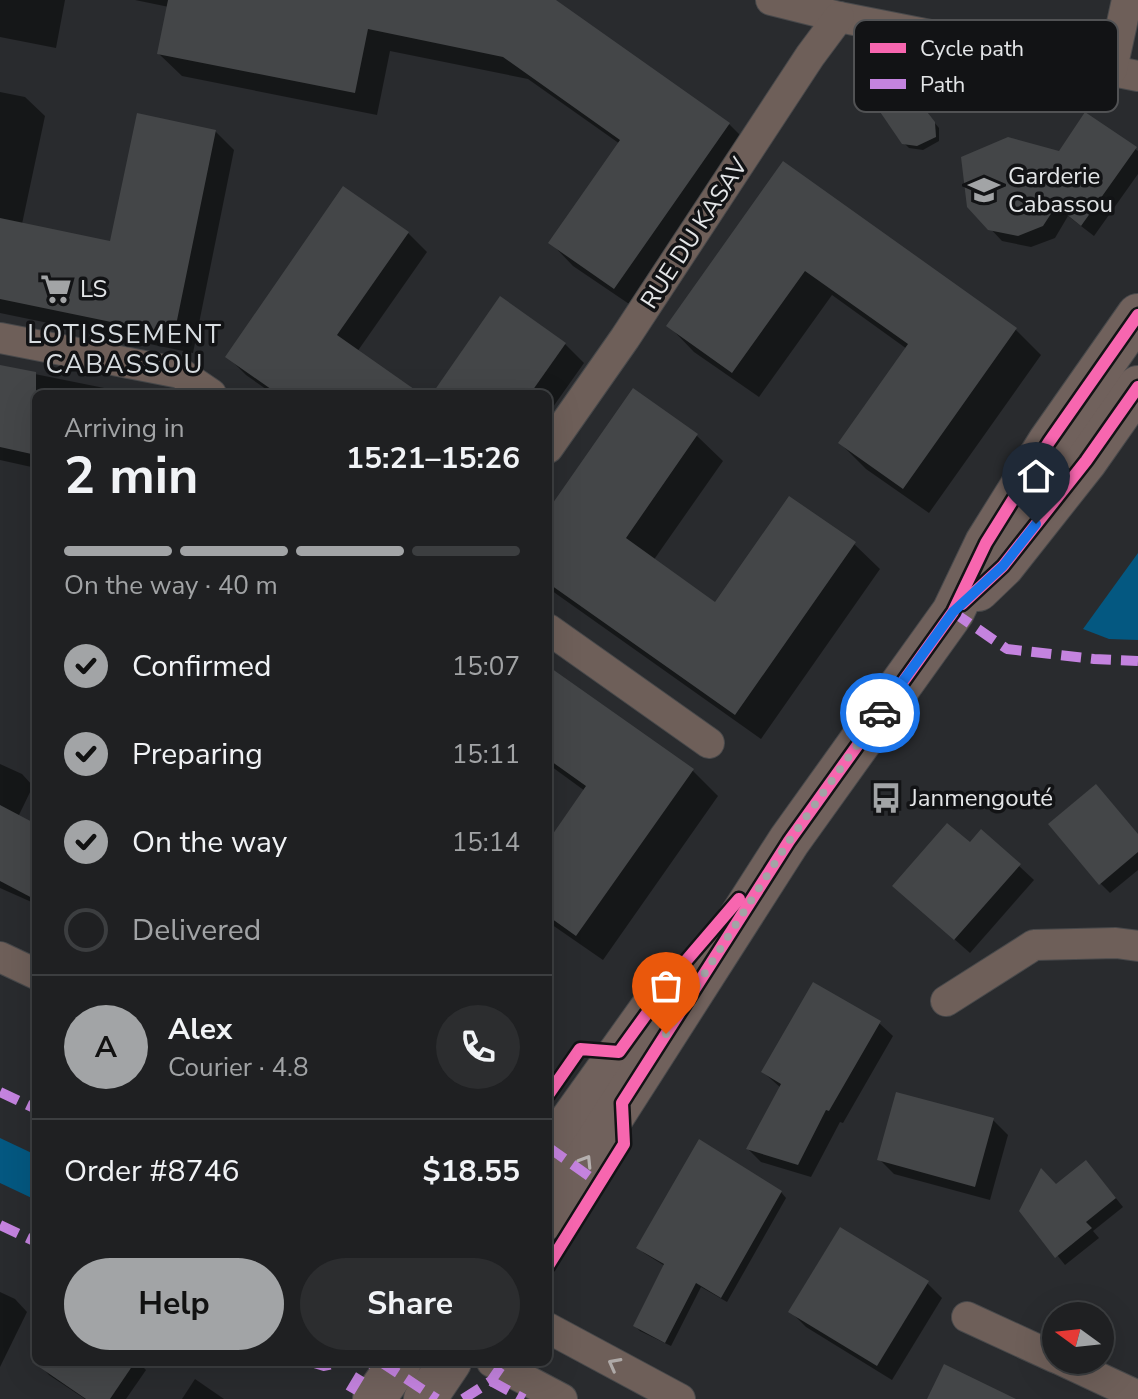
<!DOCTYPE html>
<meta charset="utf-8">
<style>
body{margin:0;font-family:"Nunito Sans",sans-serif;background:#2c2d2f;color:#f1f3f6;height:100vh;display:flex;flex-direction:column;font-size:30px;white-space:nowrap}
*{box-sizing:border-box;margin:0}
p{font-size:26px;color:#a1a3a5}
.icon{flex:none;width:44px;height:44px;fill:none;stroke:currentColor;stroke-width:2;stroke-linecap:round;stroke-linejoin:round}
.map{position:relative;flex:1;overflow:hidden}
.sheet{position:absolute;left:32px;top:390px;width:520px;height:976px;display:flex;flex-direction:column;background:#1f2022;border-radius:12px;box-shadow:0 8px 32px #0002,0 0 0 2px #3c3e40}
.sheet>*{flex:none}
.needle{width:52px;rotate:285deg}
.controls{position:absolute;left:1042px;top:1302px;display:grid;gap:16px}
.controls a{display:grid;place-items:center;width:72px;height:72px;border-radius:50%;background:#1f2022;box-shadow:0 8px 32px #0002,0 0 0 2px #3c3e40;font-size:40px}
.pin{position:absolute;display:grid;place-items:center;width:68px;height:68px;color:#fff;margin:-82px -34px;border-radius:50% 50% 50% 0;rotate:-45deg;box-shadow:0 0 8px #0007}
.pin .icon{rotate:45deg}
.courier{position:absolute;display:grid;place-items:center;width:80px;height:80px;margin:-40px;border:6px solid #1a73e8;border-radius:50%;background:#fff;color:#222;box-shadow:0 2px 10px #0007}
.headline em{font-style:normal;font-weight:700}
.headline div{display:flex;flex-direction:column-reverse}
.headline{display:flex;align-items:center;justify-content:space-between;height:136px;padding:0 32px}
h1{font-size:52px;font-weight:700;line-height:60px}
.bar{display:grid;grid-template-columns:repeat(4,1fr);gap:12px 8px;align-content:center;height:96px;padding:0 32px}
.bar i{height:10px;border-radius:6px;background:#3c3e40}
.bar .current{background:#a2a4a6}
.bar p{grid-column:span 4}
.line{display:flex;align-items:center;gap:20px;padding:0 32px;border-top:2px solid #3c3e40}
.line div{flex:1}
.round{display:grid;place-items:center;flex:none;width:84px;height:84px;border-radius:42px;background:#2c2d2f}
ol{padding:0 32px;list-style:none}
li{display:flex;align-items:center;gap:24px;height:88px}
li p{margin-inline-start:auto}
li .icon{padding:8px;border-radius:50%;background:#a2a4a6;color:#111;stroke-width:4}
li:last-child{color:#a1a3a5}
li i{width:44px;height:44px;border:4px solid #3c3e40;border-radius:50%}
.button{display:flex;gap:16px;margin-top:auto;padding:16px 32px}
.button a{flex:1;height:92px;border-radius:48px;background:#a2a4a6;color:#111;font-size:32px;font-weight:700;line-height:92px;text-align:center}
.button a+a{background:#2c2d2f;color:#f1f3f6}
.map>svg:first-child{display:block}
.water{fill:#045881}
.shadow{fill:#0007}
.building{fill:#444648}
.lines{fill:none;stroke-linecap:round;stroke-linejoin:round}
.street-casing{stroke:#48494b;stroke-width:32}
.secondary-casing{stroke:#48494b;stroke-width:44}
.street{stroke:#6e5f59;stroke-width:30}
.secondary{stroke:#70615c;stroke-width:42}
.quiet{stroke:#c483df;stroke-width:10;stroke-dasharray:20 10;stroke-linecap:butt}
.cycleway-casing{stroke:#121315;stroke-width:17}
.cycleway{stroke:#f766af;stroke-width:12}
.oneway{stroke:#b5b0af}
.oneway2{stroke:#aea9a7}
.done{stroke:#a2a4a6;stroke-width:8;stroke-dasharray:0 14.4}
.route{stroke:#1a73e8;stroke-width:10}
.labels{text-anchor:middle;stroke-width:7;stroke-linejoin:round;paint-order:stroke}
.poi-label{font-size:24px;fill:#e3e5e7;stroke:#121315;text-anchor:start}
.street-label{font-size:24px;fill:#e3e5e7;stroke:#121315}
.neighbourhood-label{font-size:26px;letter-spacing:2px;fill:#d7dce0;stroke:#121315}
.key{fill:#121315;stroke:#515254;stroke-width:2}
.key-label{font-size:22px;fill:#e3e5e7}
</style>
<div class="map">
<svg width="1138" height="1399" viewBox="0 0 1138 1399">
<rect width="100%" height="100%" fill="#292b2e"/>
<g class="water">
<polygon points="1138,553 1138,640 1109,639 1083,629"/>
<polygon points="0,1138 36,1155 36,1200 0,1183"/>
</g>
<g class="shadow">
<polygon points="0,0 65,0 56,48 0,37"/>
<polygon points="135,0 552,0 729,124 752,147 638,310 573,266 551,243 620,144 528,79 390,51 377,115 182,76 159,54 169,7"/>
<polygon points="0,92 25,97 45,116 22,224 112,243 215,131 234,150 193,353 0,313"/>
<polygon points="928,115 939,128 939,141 923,150 909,148 904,143"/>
<polygon points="1086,115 1138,151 1138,174 1094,236 1068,216 1055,238 1031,247 1002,241 969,206 1060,153"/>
<polygon points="784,164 1015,329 1041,355 929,513 866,469 840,443 907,349 832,295 759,397 694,352 669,326"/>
<polygon points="408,233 427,252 357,352 417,394 273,394 246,375 227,356"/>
<polygon points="565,344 584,363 548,414 548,394 435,394"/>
<polygon points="0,367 134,394 36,394 36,468 0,460"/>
<polygon points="634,391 697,436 723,461 653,561 715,605 854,544 880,569 761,739 548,588 548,513"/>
<polygon points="548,668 693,771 718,796 603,960 548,922 548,845 585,791 548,764"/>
<polygon points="0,764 22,774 33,786 18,817 36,826 36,904 0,888"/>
<polygon points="1138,835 1138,870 1110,893 1100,883"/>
<polygon points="970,845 1019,866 1034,880 970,953 910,900"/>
<polygon points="879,1023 893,1036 843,1123 840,1122 811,1177 761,1162 748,1149 781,1088 763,1072"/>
<polygon points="993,1120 1008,1135 990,1200 894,1174 879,1159"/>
<polygon points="1094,1171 1123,1207 1093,1231 1099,1238 1065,1265 1022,1211 1056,1186"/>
<polygon points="781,1192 786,1198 727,1302 701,1287 671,1346 640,1331 635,1326 665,1266 644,1253 639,1248"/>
<polygon points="927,1283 942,1298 892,1380 806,1327 791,1312"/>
<polygon points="0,1292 15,1299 27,1312 0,1367"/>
<polygon points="42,1362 138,1362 146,1370 126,1399 85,1399 49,1375 40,1365"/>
<polygon points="195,1379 224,1399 182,1399"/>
</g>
<g class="building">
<polygon points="168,0 556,0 730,123 614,289 548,243 620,140 503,57 368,29 355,93 157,54"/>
<polygon points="874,103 924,108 935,122 936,137 917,146 902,144"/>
<polygon points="1085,112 1137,147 1081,226 1056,206 1043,226 1018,236 988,230 967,207 961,157 1008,137 1059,151"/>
<polygon points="137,113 216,130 174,335 0,299 0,218 110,241"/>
<polygon points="783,161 1017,328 903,489 838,443 908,344 805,271 732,373 666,326"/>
<polygon points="343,186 409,232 337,335 421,394 278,394 225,357"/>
<polygon points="500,296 566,343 530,394 432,394"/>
<polygon points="0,365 36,372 36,455 0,447"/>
<polygon points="633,388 698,434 626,538 715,602 789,496 856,542 735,715 548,583 548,510"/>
<polygon points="548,666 694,769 576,936 548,916 548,841 586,786 548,759"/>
<polygon points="1096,784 1138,834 1138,852 1099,885 1048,824"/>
<polygon points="0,805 36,824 36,900 0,881"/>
<polygon points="947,823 970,842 981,829 1021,864 954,940 892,886"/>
<polygon points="813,982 881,1021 829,1111 826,1110 798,1165 746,1149 781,1084 761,1072"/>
<polygon points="896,1092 994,1118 975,1187 877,1160"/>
<polygon points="699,1139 782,1191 721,1298 696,1283 665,1343 633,1326 664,1264 636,1248"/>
<polygon points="1086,1160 1116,1198 1086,1222 1092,1228 1055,1258 1019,1211 1041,1168 1056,1184"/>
<polygon points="840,1227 929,1281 877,1366 788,1312"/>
<polygon points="32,1362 135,1362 110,1399 86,1399"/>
<polygon points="944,1364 1016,1399 927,1399"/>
</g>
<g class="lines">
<defs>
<g id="street">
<polyline points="771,0 839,17 1138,76"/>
<polyline points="1112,69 1127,0"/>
<polyline points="0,338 180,373 211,394"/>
<polyline points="548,448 625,338 810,56 839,17"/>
<polyline points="548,629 709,743"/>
<polyline points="0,957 36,974"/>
<polyline points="946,1001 1034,945 1116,943 1138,946"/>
<polyline points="967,1317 1056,1358"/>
<polyline points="548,1328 680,1399"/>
<polyline points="1061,1360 1138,1396"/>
<polyline points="492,1362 562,1399"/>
</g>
<g id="secondary">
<polyline points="978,590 1003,566 1086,461 1138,387"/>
<polyline points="548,1153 658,999"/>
<polyline points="548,1218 789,841 953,612 986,543 1049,442 1138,315"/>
<polyline points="374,1399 400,1362"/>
<polyline points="425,1399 450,1362"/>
</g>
</defs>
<use href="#street" class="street-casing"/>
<use href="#secondary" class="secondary-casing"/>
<use href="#street" class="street"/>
<use href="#secondary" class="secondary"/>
<g class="quiet">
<polyline points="953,612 1007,649 1094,659 1138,661"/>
<polyline points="0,1092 36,1109"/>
<polyline points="548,1147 600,1184"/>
<polyline points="0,1225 36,1242"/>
<polyline points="311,1362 324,1366 341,1362"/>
<polyline points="381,1362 437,1399"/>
<polyline points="491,1381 524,1399"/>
<polyline points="350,1392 368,1362"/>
<polyline points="463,1399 491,1381 504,1362"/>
</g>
<defs>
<g id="cycleway">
<polyline points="962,604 1003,566 1086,461 1138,387"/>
<polyline points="548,1095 580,1049 619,1052 679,969 739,899"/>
<polyline points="548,1266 624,1144 622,1103 789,841 953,612 986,543 1049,442 1138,315"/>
</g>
</defs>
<use href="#cycleway" class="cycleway-casing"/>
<use href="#cycleway" class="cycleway"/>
</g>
<defs><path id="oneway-chevron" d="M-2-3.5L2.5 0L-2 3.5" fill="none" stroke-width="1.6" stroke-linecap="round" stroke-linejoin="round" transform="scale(2)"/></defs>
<use class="oneway" href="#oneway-chevron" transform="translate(586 1161) rotate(-58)"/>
<use class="oneway2" href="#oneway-chevron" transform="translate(614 1364) rotate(-152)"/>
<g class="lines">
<polyline class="done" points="666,1034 789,841 880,713"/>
<polyline class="route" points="880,713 953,612 1003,566 1036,524"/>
</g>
<defs>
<symbol id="school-bare" viewBox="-9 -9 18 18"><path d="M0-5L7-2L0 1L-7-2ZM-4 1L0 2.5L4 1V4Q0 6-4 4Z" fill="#a2a4a6" stroke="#121315" stroke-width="2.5" paint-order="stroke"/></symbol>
<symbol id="supermarket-bare" viewBox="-9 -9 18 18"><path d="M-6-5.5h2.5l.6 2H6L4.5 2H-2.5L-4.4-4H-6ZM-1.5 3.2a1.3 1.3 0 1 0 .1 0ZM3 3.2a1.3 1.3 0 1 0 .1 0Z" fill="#a2a4a6" stroke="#121315" stroke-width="2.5" paint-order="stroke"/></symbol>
<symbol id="bus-bare" viewBox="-9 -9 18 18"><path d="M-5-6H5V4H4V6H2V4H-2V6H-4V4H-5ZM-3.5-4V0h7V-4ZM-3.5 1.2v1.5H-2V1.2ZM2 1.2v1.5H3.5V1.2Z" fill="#a2a4a6" stroke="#121315" stroke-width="2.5" paint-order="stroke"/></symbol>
</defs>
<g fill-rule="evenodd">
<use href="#school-bare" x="962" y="168" width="44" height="44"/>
<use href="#supermarket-bare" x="34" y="267" width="44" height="44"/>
<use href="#bus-bare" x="864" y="776" width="44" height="44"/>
</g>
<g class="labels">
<g class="poi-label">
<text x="1008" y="184">Garderie<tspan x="1008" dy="28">Cabassou</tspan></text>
<text x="80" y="297">LS</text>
<text x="910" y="806">Janmengouté</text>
</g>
<g class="street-label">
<text transform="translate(694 233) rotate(-57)" y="8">RUE DU KASAV</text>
</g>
<g class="neighbourhood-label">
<text x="125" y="343">LOTISSEMENT<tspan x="125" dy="30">CABASSOU</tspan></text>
</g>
</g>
<rect x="854" y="20" width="264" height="92" rx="12" class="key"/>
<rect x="870" y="43" width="36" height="10" fill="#f766af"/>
<rect x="870" y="79" width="36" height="10" fill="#c483df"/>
<g class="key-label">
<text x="920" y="56">Cycle path</text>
<text x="920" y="92">Path</text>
</g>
</svg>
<div class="controls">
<a><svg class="needle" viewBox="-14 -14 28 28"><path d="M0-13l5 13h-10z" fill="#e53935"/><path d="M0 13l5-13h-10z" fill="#a1a3a5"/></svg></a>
</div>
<div class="pin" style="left:666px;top:1034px;background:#ea580c"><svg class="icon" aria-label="bag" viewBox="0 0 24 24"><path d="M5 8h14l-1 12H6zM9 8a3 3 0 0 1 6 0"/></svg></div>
<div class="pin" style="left:1036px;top:524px;background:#1f2937"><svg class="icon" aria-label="home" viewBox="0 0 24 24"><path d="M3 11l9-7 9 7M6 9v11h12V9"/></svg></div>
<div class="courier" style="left:880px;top:713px"><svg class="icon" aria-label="car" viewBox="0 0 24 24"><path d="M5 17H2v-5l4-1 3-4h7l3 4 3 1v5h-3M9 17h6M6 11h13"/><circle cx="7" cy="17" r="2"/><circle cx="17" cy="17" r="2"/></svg></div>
<section class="sheet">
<div class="headline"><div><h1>2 min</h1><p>Arriving in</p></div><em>15:21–15:26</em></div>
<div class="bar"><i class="current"></i><i class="current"></i><i class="current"></i><i></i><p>On the way · 40 m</p></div>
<ol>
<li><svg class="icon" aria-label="check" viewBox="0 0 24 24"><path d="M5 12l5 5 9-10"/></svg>Confirmed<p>15:07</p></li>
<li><svg class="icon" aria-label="check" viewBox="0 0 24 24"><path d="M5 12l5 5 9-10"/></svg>Preparing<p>15:11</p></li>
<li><svg class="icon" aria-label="check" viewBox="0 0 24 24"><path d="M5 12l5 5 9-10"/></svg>On the way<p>15:14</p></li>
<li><i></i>Delivered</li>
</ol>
<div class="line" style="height:144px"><b class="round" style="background:#a2a4a6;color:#111">A</b><div><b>Alex</b><p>Courier · 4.8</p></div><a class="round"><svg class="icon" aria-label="phone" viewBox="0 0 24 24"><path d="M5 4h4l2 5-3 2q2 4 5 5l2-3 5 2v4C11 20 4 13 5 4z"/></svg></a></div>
<div class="line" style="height:104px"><div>Order #8746</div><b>$18.55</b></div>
<div class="button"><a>Help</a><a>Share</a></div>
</section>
</div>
